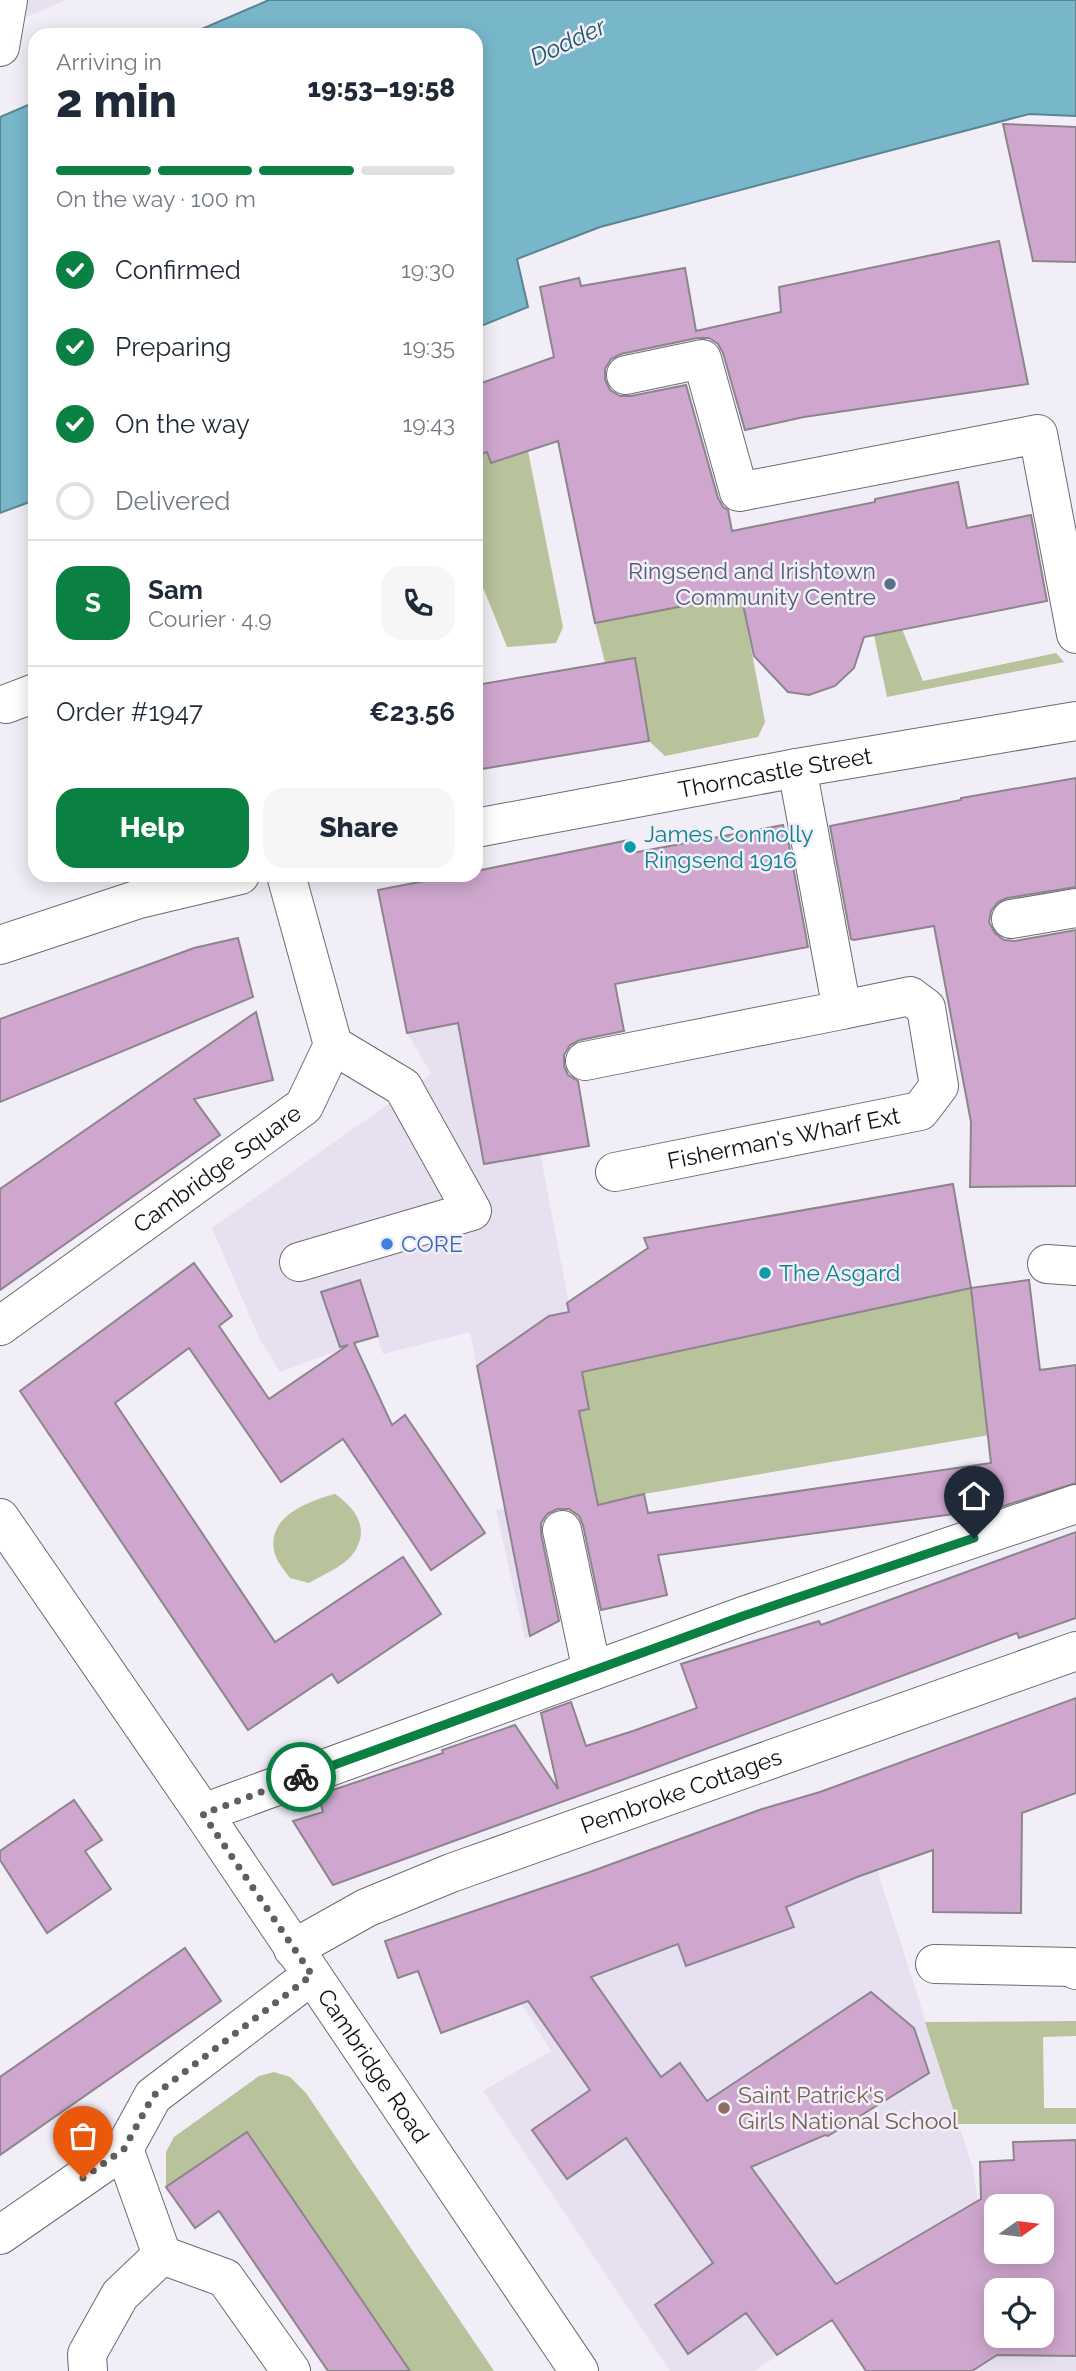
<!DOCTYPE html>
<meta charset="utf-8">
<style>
body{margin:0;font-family:Raleway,sans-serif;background:#f6f6f7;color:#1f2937;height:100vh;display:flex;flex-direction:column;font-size:26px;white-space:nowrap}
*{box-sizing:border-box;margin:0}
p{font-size:23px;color:#747a83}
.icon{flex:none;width:38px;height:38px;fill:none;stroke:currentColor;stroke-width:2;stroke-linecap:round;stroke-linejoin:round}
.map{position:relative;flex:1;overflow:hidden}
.panel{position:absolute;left:28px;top:28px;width:455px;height:854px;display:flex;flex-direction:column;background:#fff;border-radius:21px;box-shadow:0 4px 18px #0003}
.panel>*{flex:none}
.needle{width:46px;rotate:76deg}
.controls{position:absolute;left:984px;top:2194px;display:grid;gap:14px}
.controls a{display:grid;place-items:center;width:70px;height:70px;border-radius:14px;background:#fff;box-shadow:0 4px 18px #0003;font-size:35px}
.pin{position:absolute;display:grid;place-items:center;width:60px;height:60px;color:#fff;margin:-72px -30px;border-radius:50% 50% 50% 0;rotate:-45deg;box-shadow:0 0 7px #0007}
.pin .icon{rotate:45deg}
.courier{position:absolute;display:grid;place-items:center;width:70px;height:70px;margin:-35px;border:5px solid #0b8043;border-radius:50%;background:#fff;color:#222;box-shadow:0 2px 9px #0007}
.summary em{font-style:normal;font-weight:800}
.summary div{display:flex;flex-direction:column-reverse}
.summary{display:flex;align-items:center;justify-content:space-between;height:119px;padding:0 28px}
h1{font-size:46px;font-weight:800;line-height:52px}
.bar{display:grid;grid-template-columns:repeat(4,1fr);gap:10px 7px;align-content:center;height:84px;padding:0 28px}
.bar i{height:9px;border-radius:5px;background:#e0e1e3}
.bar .selected{background:#0b8043}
.bar p{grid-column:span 4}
.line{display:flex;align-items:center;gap:18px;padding:0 28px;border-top:2px solid #e0e1e3}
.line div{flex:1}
.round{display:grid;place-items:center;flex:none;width:74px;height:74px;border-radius:21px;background:#f6f6f7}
ol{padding:0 28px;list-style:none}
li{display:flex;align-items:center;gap:21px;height:77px}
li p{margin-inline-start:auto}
li .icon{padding:7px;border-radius:50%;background:#0b8043;color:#fff;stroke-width:4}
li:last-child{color:#747a83}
li i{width:38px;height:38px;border:4px solid #e0e1e3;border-radius:50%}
.cta{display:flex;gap:14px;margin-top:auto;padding:14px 28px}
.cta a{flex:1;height:80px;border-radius:21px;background:#0b8043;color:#fff;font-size:28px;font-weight:800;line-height:80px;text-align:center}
.cta a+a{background:#f6f6f7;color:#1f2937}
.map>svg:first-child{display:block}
.built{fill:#e7e0f0}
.green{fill:#b8c29b}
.water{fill:#78b7ca;stroke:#598593;stroke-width:2}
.building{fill:#cfa7ce;stroke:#8c858c;stroke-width:2;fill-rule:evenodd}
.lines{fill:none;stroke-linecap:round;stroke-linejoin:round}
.minor-casing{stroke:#6e6a72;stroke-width:40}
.minor{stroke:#fff;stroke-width:38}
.done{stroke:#605e63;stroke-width:7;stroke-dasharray:0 12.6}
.route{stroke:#0b8043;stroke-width:9}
.service-dot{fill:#5c6f8a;stroke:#f2eef7;stroke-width:2.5}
.culture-dot{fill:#0f9aa8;stroke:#f2eef7;stroke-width:2.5}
.shop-dot{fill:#3f7fe0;stroke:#f2eef7;stroke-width:2.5}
.education-dot{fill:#8d6e63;stroke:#f2eef7;stroke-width:2.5}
.labels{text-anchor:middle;stroke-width:5;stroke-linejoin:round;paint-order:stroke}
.service-label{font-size:23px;fill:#4e5e75;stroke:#f2eef7;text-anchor:end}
.street-label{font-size:23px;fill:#121014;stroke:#f2eef7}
.culture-label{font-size:23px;fill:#0d838f;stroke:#f2eef7;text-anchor:start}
.shop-label{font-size:23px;fill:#366cbe;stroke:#f2eef7;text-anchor:start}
.education-label{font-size:23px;fill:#785e54;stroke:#f2eef7;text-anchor:start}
.water-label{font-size:24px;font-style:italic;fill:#235766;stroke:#f2eef7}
</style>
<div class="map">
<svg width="1076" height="2371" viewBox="0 0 1076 2371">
<rect width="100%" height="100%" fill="#f2eef7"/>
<g class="built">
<polygon points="0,0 66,0 0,28"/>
<polygon points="629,840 522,1058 589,1409 579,1411 598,1505 546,1518 566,1606 564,1618 525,1639 496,1510 505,1508 470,1332 383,1354 377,1336 280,1372 259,1338 212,1228 431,1074 407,1033 378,890 455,875 476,875 476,871"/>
<polygon points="877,1869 973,2169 981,2223 754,2371 670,2371 483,2091 551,2051 522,2005"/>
<polygon points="1020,2340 1025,2355 1076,2357 1076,2371 972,2371"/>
</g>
<g class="green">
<polygon points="528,451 563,627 556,643 507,647 476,570 476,456 487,452"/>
<polygon points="741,595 765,722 758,737 665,756 649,741 635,658 605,663 595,623"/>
<polygon points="902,629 923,681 1056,653 1064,662 887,697 874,635"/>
<polygon points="971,1288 984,1403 995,1434 644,1494 598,1505 579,1411 589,1409 582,1372"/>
<path d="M 335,1494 C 357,1509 371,1531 352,1555 C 343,1567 322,1575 309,1583 L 290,1578 C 285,1571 277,1562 275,1554 C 264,1518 308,1501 335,1494 Z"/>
<polygon points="1076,2021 1076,2036 1043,2037 1044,2108 1076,2108 1076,2124 958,2124 925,2022"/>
<polygon points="274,2072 290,2077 306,2093 494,2371 410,2371 247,2132 166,2187 166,2152 174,2137 259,2076"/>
</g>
<g class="water">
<polygon points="269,0 1076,0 1076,116 1029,114 600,227 517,259 528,307 476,328 476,35 188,35"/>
<polygon points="35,102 35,500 0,513 0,117"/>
</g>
<g class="building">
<polygon points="1003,124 1076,127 1076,262 1033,261"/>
<polygon points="999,241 1028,384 804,417 745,430 723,353 718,344 709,338 697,338 621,354 611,359 605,369 605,379 610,390 620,396 631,396 686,385 718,498 723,507 728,510 732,531 875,502 875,499 958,482 967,528 1031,515 1047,601 864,637 854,668 835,686 809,695 788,692 754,656 741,595 595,623 558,441 491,463 487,452 476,456 476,385 554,357 540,287 579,278 581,286 685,268 696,331 781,312 779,287"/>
<polygon points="635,658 649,741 476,770 476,685"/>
<polygon points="1076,778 1076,887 1007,898 998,902 991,911 989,922 995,933 1004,940 1015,941 1076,930 1076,1186 970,1187 971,1122 934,926 854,940 851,939 830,826 961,800 961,798"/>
<polygon points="783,825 785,835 787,834 808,947 615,984 624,1031 580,1040 570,1045 564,1055 564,1066 568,1075 578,1081 589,1146 484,1164 458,1023 407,1033 378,890 455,875 476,875 476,871 629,840 632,853"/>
<polygon points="238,938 253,997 0,1102 0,1019 194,948"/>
<polygon points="256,1012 273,1080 194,1099 220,1135 0,1290 0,1189"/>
<path d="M 953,1184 L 971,1288 L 1029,1280 L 1040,1370 L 1076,1365 L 1076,1483 L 997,1508 L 658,1555 L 667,1595 L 601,1610 L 583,1525 L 579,1516 L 569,1509 L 557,1509 L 547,1514 L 541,1523 L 541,1534 L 559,1621 L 530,1636 L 477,1366 L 549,1316 L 569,1312 L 567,1303 L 648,1248 L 644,1238 ZM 971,1288 L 991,1463 L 648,1513 L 644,1494 L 598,1505 L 579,1411 L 589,1409 L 582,1372 Z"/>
<polygon points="194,1263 232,1316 219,1326 269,1399 348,1345 340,1347 321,1292 360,1280 378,1336 354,1343 392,1425 405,1415 485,1533 431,1570 343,1439 281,1482 189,1348 115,1403 275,1642 403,1557 441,1614 338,1683 332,1674 248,1730 20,1391"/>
<polygon points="1076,1532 1076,1618 1019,1638 1017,1633 644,1772 333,1885 293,1821 323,1812 318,1795 443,1753 442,1750 515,1725 558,1789 541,1713 571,1702 586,1746 633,1731 697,1708 681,1664 819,1621 821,1625"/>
<path d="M 1076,1698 L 1076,1793 L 1022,1813 L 1021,1913 L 933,1912 L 933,1850 L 857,1877 L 786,1907 L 794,1927 L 686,1966 L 678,1944 L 591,1977 L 661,2077 L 680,2063 L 707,2101 L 871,1992 L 914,2028 L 929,2073 L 828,2136 L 825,2135 L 751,2167 L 836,2284 L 981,2199 L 980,2162 L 1014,2160 L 1013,2142 L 1076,2140 L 1076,2356 L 997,2355 L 972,2371 L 866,2371 L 832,2320 L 777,2355 L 746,2313 L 688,2354 L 655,2305 L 713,2263 L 626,2138 L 567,2179 L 532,2130 L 590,2090 L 528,2001 L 441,2033 L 418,1971 L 398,1978 L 385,1941 L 587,1873 L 762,1809 L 820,1792 ZM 996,2207 L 1041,2207 L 1041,2252 L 996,2252 ZM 996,2291 L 1041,2291 L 1041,2336 L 996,2336 Z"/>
<polygon points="74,1800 102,1840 85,1851 111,1889 47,1933 0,1860 0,1851"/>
<polygon points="185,1948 221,2001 0,2155 0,2077"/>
<polygon points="247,2132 410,2371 328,2371 219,2211 195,2228 166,2187"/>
</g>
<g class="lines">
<defs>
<g id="minor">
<polyline points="0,47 8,0"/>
<polyline points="626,375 702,359 739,492 1038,434 1076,634"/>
<polyline points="6,704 35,693"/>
<path id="s1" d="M 476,828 L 797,768 L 1076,721"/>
<polyline points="1011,919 1076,908"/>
<polyline points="0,945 139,899 240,875"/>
<polyline points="585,1061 842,1010 797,768"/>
<path id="s2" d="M 615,1172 L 920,1111 L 939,1086 L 926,1008 L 910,996 L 842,1010"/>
<polyline points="299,1262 472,1211 403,1087 333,1045"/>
<polyline points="1047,1264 1076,1266"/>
<path id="s3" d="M 0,1326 L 304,1106 L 333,1045 L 286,875"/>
<path id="s4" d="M 0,1518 L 203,1813 L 579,2371"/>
<polyline points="562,1530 592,1671"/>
<polyline points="203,1813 743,1616 1076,1504"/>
<path id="s5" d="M 293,1949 L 366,1908 L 451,1873 L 1076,1651"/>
<polyline points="935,1964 1072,1967 1076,1970"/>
<polyline points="124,2149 162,2255"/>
<polyline points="0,2235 124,2149 153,2096 312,1975"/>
<polyline points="162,2255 225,2278 291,2371"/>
<polyline points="88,2371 87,2354 120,2295 162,2255"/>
</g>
</defs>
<use href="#minor" class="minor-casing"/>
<use href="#minor" class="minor"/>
</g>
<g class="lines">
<polyline class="done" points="83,2178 124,2149 153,2096 312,1975 203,1814 301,1777"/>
<polyline class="route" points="301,1777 743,1616 974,1538"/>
</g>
<circle class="service-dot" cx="890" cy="584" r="7"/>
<g class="culture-dot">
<circle cx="630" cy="847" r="7"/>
<circle cx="765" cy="1273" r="7"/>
</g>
<circle class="shop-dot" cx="387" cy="1244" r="7"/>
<circle class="education-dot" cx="724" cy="2108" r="7"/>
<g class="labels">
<g class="service-label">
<text x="876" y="579">Ringsend and Irishtown<tspan x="876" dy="26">Community Centre</tspan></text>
</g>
<g class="street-label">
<text dy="8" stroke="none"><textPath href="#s1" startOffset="304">Thorncastle Street</textPath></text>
<text dy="8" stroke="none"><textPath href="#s2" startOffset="172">Fisherman's Wharf Ext</textPath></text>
<text dy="8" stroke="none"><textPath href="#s3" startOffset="268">Cambridge Square</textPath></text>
<text dy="8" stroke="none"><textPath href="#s5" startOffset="420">Pembroke Cottages</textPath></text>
<text dy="8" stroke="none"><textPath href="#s4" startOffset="663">Cambridge Road</textPath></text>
</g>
<g class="culture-label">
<text x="644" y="842">James Connolly<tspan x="644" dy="26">Ringsend 1916</tspan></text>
<text x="779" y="1281">The Asgard</text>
</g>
<g class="shop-label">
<text x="401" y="1252">CORE</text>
</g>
<g class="education-label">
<text x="738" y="2103">Saint Patrick's<tspan x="738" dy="26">Girls National School</tspan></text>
</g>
<g class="water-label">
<text transform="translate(568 42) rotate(-25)" y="8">Dodder</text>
</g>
</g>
</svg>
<div class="controls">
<a><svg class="needle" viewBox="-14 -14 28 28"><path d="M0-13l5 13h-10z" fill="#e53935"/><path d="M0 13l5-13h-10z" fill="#747a83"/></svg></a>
<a><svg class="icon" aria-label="locate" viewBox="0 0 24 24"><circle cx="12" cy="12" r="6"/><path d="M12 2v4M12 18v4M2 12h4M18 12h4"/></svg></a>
</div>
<div class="pin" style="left:83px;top:2178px;background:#ea580c"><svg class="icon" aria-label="bag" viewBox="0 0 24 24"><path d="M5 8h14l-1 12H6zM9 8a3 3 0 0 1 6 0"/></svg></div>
<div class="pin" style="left:974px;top:1538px;background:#1f2937"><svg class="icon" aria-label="home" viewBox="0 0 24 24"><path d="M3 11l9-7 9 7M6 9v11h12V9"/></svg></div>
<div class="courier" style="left:301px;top:1777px"><svg class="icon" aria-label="bike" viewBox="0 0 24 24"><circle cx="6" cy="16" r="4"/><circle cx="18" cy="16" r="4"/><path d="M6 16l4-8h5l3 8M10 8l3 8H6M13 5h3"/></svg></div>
<section class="panel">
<div class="summary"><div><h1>2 min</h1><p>Arriving in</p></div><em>19:53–19:58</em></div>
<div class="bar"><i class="selected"></i><i class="selected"></i><i class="selected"></i><i></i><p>On the way · 100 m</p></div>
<ol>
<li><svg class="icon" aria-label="check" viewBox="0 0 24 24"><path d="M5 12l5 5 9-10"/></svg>Confirmed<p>19:30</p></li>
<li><svg class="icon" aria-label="check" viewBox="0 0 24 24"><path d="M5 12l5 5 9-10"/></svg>Preparing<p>19:35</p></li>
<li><svg class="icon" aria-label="check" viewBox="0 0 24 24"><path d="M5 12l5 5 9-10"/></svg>On the way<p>19:43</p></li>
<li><i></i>Delivered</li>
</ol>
<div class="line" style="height:126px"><b class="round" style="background:#0b8043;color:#fff">S</b><div><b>Sam</b><p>Courier · 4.9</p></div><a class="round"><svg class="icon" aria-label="phone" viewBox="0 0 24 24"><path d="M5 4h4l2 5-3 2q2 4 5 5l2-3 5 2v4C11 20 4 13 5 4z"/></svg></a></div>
<div class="line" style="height:91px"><div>Order #1947</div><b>€23.56</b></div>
<div class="cta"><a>Help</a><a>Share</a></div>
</section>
</div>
